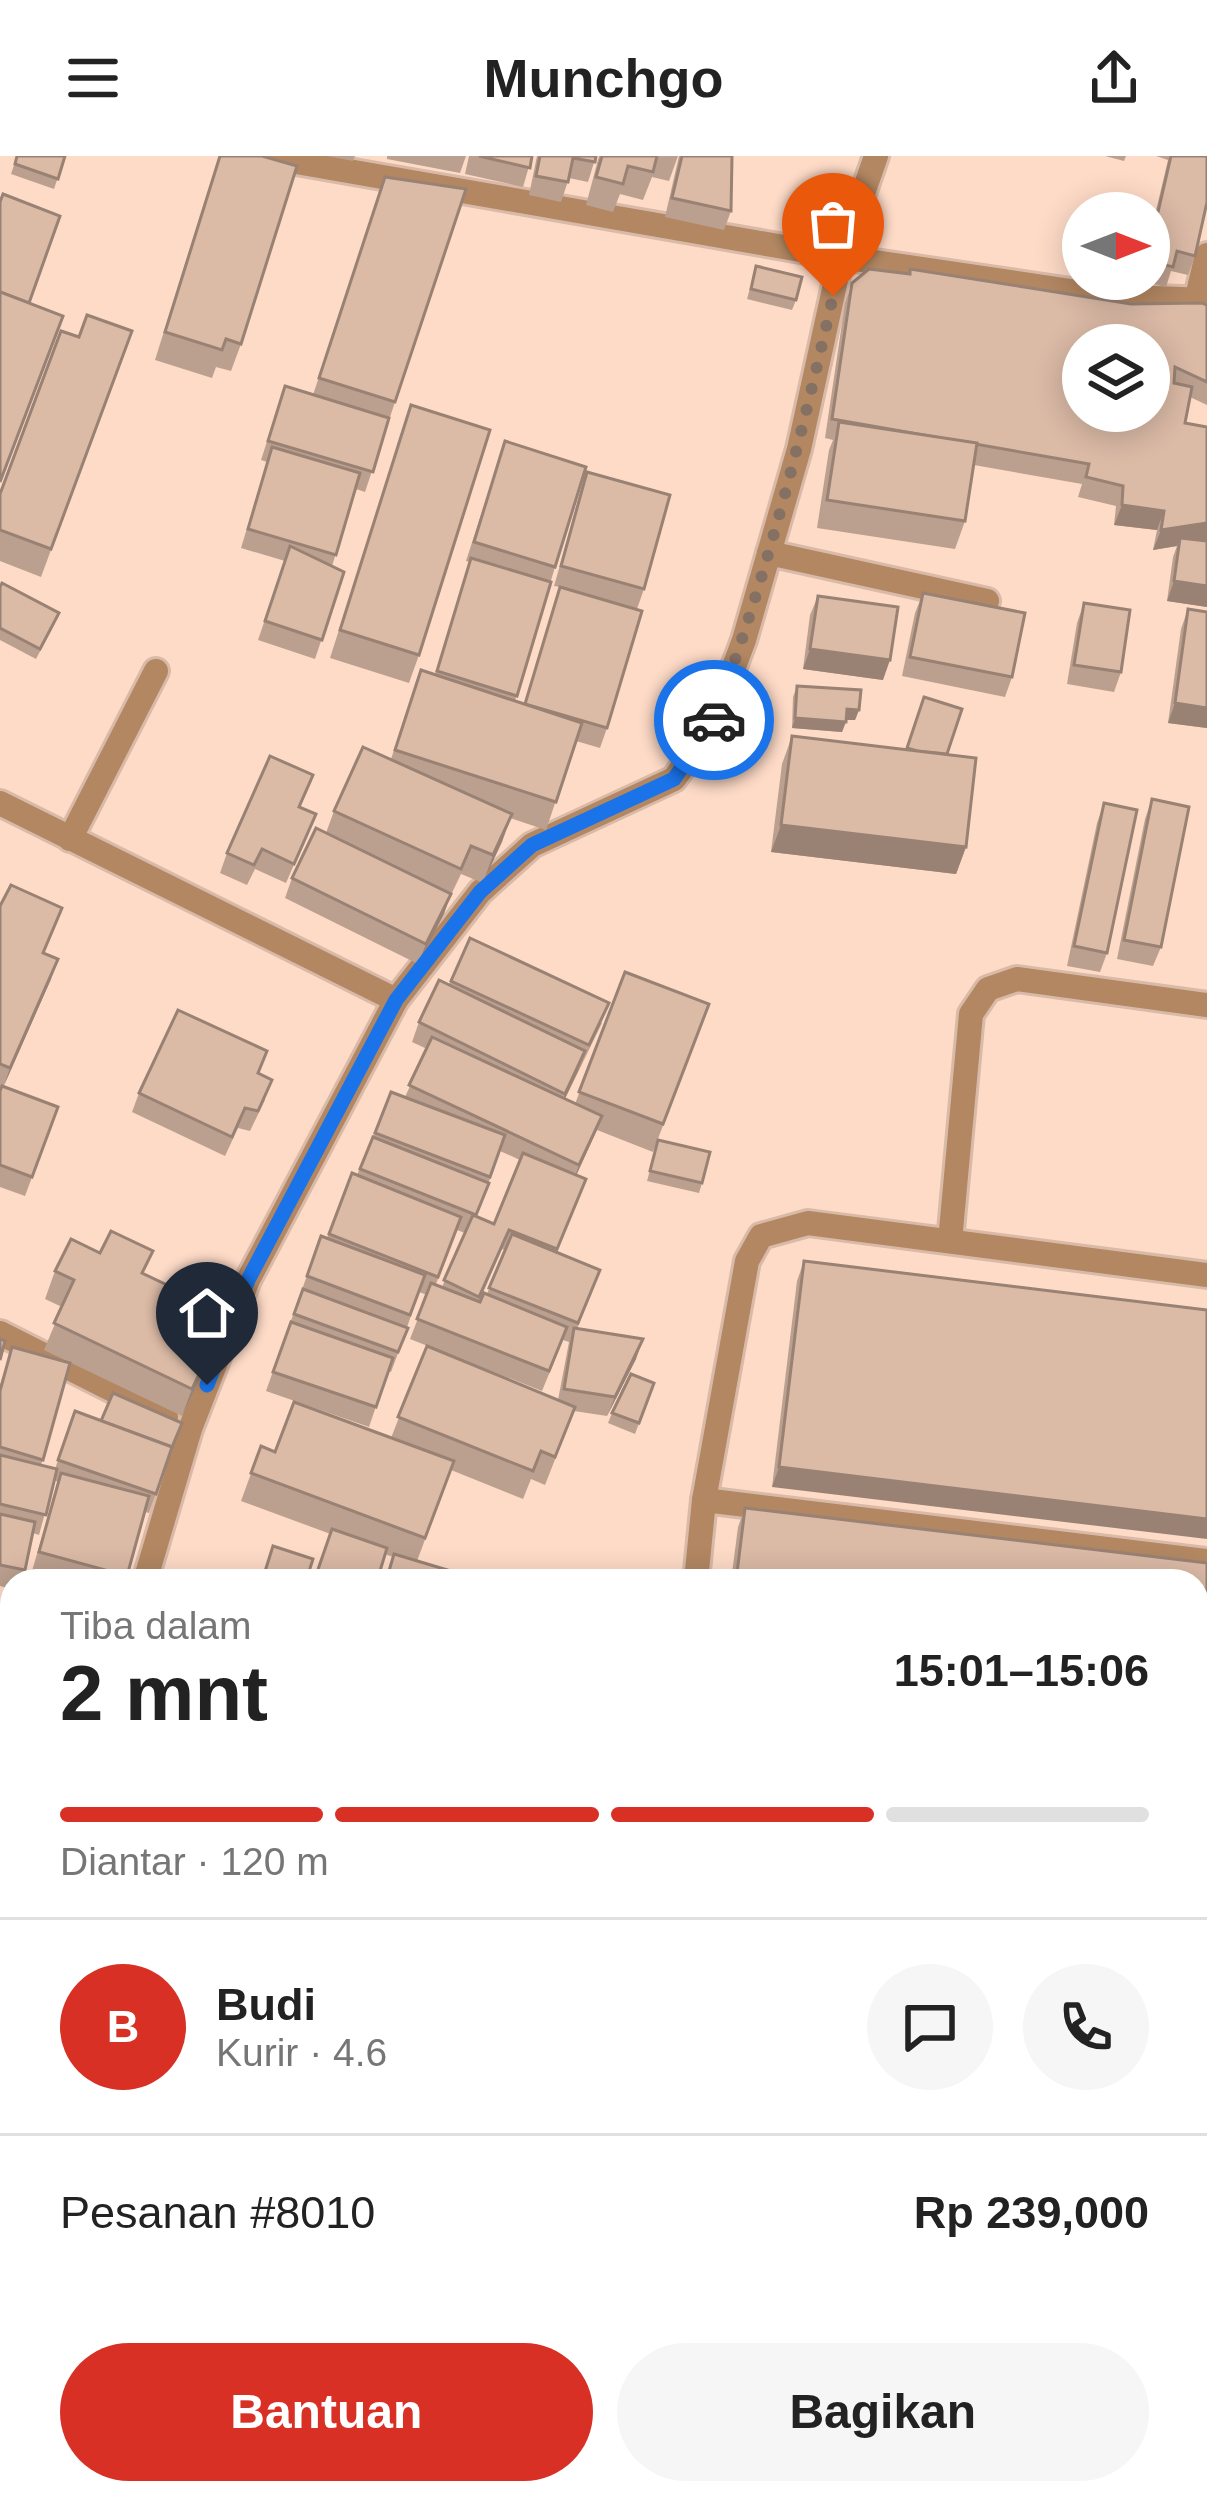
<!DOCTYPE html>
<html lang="id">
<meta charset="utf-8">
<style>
body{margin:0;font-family:Helvetica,sans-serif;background:#f6f6f6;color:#222;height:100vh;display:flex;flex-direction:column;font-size:45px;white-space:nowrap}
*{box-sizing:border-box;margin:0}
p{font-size:39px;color:#767676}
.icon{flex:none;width:66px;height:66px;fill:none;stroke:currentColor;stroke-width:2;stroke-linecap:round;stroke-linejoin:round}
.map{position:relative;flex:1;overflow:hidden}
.drawer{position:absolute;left:0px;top:1413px;width:1209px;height:936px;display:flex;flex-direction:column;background:#fff;border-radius:36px 36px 0 0;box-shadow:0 6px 30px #0003}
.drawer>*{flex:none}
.needle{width:78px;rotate:90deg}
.tools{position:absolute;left:1062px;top:36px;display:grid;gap:24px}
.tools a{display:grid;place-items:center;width:108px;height:108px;border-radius:50%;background:#fff;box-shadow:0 6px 30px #0003;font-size:60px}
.pin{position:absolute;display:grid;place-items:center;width:102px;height:102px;color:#fff;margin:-123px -51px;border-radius:50% 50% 50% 0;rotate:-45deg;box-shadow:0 0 12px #0007}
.pin .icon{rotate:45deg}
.courier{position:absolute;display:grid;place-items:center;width:120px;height:120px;margin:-60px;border:9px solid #1a73e8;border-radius:50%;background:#fff;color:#222;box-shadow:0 3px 15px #0007}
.summary em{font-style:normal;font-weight:600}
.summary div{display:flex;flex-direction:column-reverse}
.summary{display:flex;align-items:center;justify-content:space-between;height:204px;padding:0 60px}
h1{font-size:78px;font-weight:600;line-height:90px}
.bar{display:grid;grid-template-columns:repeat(4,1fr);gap:18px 12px;align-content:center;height:144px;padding:0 60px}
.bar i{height:15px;border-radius:9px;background:#e0e0e0}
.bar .selected{background:#d93025}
.bar p{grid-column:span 4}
.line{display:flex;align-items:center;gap:30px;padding:0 60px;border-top:3px solid #e0e0e0}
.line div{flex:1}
.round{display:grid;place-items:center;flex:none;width:126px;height:126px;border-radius:63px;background:#f6f6f6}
.cta{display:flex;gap:24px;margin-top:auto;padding:24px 60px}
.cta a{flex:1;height:138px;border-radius:72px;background:#d93025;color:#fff;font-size:48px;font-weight:600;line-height:138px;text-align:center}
.cta a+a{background:#f6f6f6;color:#222}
header{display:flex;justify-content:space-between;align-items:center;height:156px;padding:0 60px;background:#fff;font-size:54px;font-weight:600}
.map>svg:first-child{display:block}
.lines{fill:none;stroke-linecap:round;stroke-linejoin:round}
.minor-casing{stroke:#d9baa9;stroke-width:30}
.minor{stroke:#b28762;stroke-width:24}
.wall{fill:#bca08f;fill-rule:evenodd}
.shaded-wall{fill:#998274}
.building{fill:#dbbaa6;stroke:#998274;stroke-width:3;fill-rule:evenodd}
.done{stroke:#857064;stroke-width:12;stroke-dasharray:0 21.6}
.route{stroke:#1a73e8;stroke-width:15}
</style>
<header><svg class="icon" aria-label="menu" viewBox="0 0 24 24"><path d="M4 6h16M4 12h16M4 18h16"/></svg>Munchgo<svg class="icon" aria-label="share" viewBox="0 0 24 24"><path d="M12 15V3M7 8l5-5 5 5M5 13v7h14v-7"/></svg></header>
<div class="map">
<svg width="1207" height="2349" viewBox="0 0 1207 2349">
<rect width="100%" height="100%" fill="#fedbc7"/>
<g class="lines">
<defs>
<g id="minor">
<polyline points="262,0 841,101 1104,140 1207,144"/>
<polyline points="1196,145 1207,99"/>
<polyline points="769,397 987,445"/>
<polyline points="0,647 396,844"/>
<polyline points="70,683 156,515"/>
<polyline points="950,1085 971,858 988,833 1017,823 1207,849"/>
<polyline points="1207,1119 808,1067 761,1080 747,1105 704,1344 1207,1405"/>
<polyline points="0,1177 166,1261"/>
<polyline points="145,1425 190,1273 248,1124 396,844 480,736 532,689 674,623 711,572 744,484 799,293 841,101 876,0"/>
<polyline points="696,1425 704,1344"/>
<polyline points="1197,1689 1207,1691"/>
<polyline points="0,1948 12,1923"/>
<polyline points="0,2220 12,2224"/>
</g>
</defs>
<use href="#minor" class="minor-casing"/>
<use href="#minor" class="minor"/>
</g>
<g class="wall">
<polygon points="17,0 65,0 54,33 11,18"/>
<polygon points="219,0 241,188 231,215 216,211 212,222 155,204"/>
<polygon points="327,0 355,0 353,5"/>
<polygon points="387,0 466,0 460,17 387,3"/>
<polygon points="469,0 532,0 523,31 465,18"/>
<polygon points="537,0 596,0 588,26 569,22 561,46 529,39"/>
<polygon points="599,0 678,0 669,25 652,21 643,44 620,38 613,56 586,49"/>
<polygon points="679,0 732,0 731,55 724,74 665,61"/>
<polygon points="1105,0 1126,0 1124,5"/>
<polygon points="1156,0 1207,0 1195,100 1188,119 1171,115 1166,131 1140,124 1149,123 1149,84 1168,4"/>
<polygon points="385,21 395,246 365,336 356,333 332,410 344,416 315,503 258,484 285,405 241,392 267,306 261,304 285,230 313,239"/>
<polygon points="756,110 796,144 792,154 747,143"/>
<polygon points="852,127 1131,148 1207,149 1207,249 1190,241 1185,267 1207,271 1207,451 1167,445 1173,401 1177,390 1153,394 1157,374 1114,369 1116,350 1078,341 1082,328 974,309 965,365 955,393 817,372 829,294 833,284 825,282 845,147"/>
<polygon points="132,175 41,421 0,405 0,338 79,181"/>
<polygon points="411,249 419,499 409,527 330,502"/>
<polygon points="505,285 555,411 515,545 524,548 560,431 554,430 587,316 644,433 637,453 607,572 600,592 576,585 546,674 510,662 483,727 461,718 418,808 285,742 292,722 326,677 334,655 391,603 421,514 435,518 470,406 466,405"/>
<polygon points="0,431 55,467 36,503 0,484"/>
<polygon points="923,437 1012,521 1005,541 902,520 915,457"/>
<polygon points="818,440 883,524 803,513 810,459"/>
<polygon points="1084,447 1121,516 1114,536 1067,528 1077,467"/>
<polygon points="1188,453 1207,572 1168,567 1181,473"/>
<polygon points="797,530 859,554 855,564 846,564 842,576 792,572 793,541"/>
<polygon points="924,541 947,598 966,691 956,718 771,696 782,608 792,580 906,594"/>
<polygon points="1152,643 1161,791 1153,810 1117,803 1145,663"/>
<polygon points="1104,647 1107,797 1100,816 1067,810 1097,667"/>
<polygon points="300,652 316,658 286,727 255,713 247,729 220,717 227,697"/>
<polygon points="0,750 55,771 44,797 51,823 3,931 58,951 25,1040 0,1031"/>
<path d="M 625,816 L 709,848 L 653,996 L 597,974 L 576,1019 L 586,1023 L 557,1096 L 600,1114 L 577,1173 L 636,1203 L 607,1260 L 574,1255 L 545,1329 L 531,1323 L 523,1343 L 451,1314 L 417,1405 L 459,1425 L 385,1425 L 393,1401 L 241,1345 L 261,1290 L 275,1296 L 391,1282 L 427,1190 L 558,1244 L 569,1186 L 563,1184 L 542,1235 L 410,1183 L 427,1139 L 419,1136 L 400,1192 L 391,1216 L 388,1215 L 369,1271 L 266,1235 L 321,1080 L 327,1082 L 352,1017 L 357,1019 L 391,936 L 405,941 L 427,893 L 412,886 L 419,866 L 451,825 L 602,867 L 565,943 L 575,948 ZM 500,995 L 520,1004 L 494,1068 L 476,1061 ZM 457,1074 L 465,1077 L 442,1131 L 436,1128 ZM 502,1093 L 505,1094 L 487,1138 L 479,1146 Z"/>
<polygon points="259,918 265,944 250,975 238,972 225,1000 132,956 139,937"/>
<polygon points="658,984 702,1027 699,1037 647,1025"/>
<polygon points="804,1105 1207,1154 772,1331 797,1125"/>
<polygon points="55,1115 145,1118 218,1186 182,1260 44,1194 62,1151 45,1143"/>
<polygon points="12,1191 70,1207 41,1309 55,1313 75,1255 172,1291 149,1357 145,1356 126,1425 67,1425 32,1415 58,1326 54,1324 39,1379 33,1377 21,1425 12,1425 12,1433 0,1430 0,1229"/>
<polygon points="654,1227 635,1278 608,1267 612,1257"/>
<polygon points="745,1352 1197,1425 731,1425 738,1371"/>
<polygon points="0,1640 12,1642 12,1811 0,1807"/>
<polygon points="1197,2047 1207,2051 1207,2090 1204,2098 1197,2095"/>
<polygon points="12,2071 12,2115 0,2111"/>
<polygon points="12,2229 12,2317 0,2313 0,2244 4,2245"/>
<polygon points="927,2337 1034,2337 1030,2345 1014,2339 1010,2349 907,2349 924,2345"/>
</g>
<g class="shaded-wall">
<polygon points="1122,349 1164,355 1157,374 1114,369"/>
<polygon points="1207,367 1207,386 1180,382 1177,390 1153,394 1161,374"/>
<polygon points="1174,425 1207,430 1207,451 1167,445"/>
<polygon points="810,493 890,504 883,524 803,513"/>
<polygon points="1175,547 1207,552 1207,572 1168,567"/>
<polygon points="847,553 859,554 855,564 843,564"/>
<polygon points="795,562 846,566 842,576 792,572"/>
<polygon points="512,658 502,686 483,727 493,699"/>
<polygon points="781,669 966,691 956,718 771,696"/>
<polygon points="451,738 444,758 418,808 426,788"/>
<polygon points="58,803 51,823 3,932 10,912"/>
<polygon points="585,895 578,915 558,957 565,938"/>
<polygon points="602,960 594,980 572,1029 579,1009"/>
<polygon points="228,1158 218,1186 182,1260 192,1233"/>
<polygon points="643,1183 636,1203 607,1260 615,1241"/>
<polygon points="779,1311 1207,1363 1207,1383 772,1331"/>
<polygon points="1197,1614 1207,1616 1207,1636 1197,1635"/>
</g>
<g class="building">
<polygon points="17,0 65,0 58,23 15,8"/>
<polygon points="220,0 262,0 297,10 241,188 226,183 222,194 165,176"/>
<polygon points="479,0 532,0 530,12"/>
<polygon points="540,0 596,0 595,6 573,2 568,26 536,20"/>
<polygon points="602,0 657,0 653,16 628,10 623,28 596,21"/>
<polygon points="682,0 732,0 731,55 672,42"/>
<polygon points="1171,0 1207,0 1207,46 1195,100 1177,95 1173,111 1149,105 1149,95"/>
<polygon points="385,21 466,33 395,246 319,222"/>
<polygon points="3,38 60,60 29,147 0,136 0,46"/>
<polygon points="756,110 802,121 796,144 751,133"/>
<path d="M 869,113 L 910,118 L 910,113 L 1131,148 L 1202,147 L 1207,149 L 1207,226 L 1175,211 L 1174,227 L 1192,231 L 1185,267 L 1207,271 L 1207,367 L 1161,374 L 1164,355 L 1122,349 L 1123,330 L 1086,321 L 1089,308 L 832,263 L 852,127 ZM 1083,189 L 1149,189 L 1149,255 L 1083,255 Z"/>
<polygon points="0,136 63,160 0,326"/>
<polygon points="87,159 132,175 51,393 0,374 0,338 61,175 79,181"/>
<polygon points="285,230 389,262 373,316 268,285"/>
<polygon points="411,249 490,274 419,499 340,474"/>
<polygon points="839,266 977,287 965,365 827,344"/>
<polygon points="505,285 586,311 555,411 474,386"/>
<polygon points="272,291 360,317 336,399 248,373"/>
<polygon points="587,316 670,339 644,433 561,410"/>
<polygon points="1180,382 1207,385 1207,430 1174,425"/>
<polygon points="290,390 344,416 322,484 265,465"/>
<polygon points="471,402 551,426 517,540 437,515"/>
<polygon points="2,427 59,457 40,493 0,472 0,431"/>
<polygon points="560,431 642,455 607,572 525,548"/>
<polygon points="923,437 1025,457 1012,521 910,501"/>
<polygon points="818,440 898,451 890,504 810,493"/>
<polygon points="1084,447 1130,454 1121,516 1074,509"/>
<polygon points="1188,453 1207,456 1207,552 1175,547"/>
<polygon points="421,514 582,567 556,646 395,594"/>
<polygon points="797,530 861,534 859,554 847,553 846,566 795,562"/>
<polygon points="924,541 962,553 947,598 917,595 907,592"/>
<polygon points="792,580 976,602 966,691 781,669"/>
<polygon points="363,591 512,658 493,699 471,690 461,713 334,655"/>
<polygon points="270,600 313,619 299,651 316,658 294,708 262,693 254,709 227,697"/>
<polygon points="1152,643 1189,651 1161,791 1124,784"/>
<polygon points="1104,647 1137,654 1107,797 1074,790"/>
<polygon points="316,672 451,738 426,788 292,722"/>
<polygon points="11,729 62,752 43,797 58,803 10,912 0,908 0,750"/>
<polygon points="470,782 609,847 589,889 451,825"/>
<polygon points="625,816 709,848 663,968 579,936"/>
<polygon points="439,824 585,895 565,938 419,866"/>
<polygon points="178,854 267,895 258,917 272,924 258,955 245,952 232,981 139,937"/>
<polygon points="432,881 602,960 579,1009 409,929"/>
<polygon points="2,930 58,951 32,1021 0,1009 0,935"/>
<polygon points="391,936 505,979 490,1021 375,977"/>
<polygon points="373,981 489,1027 476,1059 360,1013"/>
<polygon points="658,984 710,996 702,1027 650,1015"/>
<polygon points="523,997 586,1023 557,1093 509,1074 479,1141 444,1124 473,1059 494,1068"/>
<polygon points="352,1017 461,1061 438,1121 329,1078"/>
<polygon points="111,1075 153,1095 142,1117 228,1158 192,1233 54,1167 74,1124 55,1115 71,1083 100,1097"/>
<polygon points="512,1078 600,1114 578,1167 489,1132"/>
<polygon points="321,1080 425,1119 410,1159 307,1120"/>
<polygon points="804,1105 1207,1154 1207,1363 779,1311"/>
<polygon points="431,1127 480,1146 484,1137 567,1171 549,1215 417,1163"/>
<polygon points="303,1133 408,1172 398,1196 294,1158"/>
<polygon points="291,1166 393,1202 376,1251 273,1216"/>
<polygon points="574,1172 643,1183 615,1241 564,1233"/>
<polygon points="0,1183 5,1185 0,1204"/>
<polygon points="427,1190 575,1251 555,1301 541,1295 533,1315 398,1261"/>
<polygon points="12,1191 70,1207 43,1304 0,1291 0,1235"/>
<polygon points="631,1218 654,1227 639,1267 612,1257"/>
<polygon points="113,1237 182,1267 172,1291 101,1265"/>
<polygon points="294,1246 454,1305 425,1382 251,1317 261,1290 275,1296"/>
<polygon points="75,1255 172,1291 156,1338 58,1304"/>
<polygon points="0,1299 57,1313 46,1359 0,1348"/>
<polygon points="61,1317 149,1340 127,1420 39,1396"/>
<polygon points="745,1352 1207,1407 1207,1616 1197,1614 1197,1425 736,1425"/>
<polygon points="0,1358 35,1366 25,1414 0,1409"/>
<polygon points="332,1373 387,1392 377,1425 314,1425"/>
<polygon points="273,1390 313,1403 306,1425 262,1425"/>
<polygon points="394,1398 461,1418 459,1425 386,1425"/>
<polygon points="0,1640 12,1642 12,1713 0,1709"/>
<polygon points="0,1709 12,1713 12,1780 0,1775"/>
<polygon points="1197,2047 1207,2051 1207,2076 1197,2073"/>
<polygon points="12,2073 12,2093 6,2091"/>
<polygon points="1197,2075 1203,2078 1197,2094"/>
<polygon points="10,2228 12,2229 12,2248 4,2245"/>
<polygon points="0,2244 12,2248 12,2295 0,2291"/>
<polygon points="50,2337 160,2337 156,2349 33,2349 36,2342 46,2346"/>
<polygon points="164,2337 293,2337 299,2340 301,2337 318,2337 341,2349 171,2349 161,2344"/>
<polygon points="356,2337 408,2337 402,2349 350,2349"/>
<polygon points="411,2337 473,2337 500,2348 406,2349"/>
<polygon points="529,2337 618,2337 614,2349 525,2349"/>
<polygon points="692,2337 779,2337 775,2349 688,2349"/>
<polygon points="804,2337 882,2337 901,2344 900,2349 801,2349"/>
<polygon points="927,2337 1015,2337 1010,2349 946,2349 925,2341"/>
<polygon points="913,2339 932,2349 907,2349"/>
</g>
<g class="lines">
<path class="done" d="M 714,564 C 765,425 801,284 833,140"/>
<polyline class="route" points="207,1229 248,1124 396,844 480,736 532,689 674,623 714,564"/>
</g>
</svg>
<div class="tools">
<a><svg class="needle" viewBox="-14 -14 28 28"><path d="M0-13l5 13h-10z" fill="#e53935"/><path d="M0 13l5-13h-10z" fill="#767676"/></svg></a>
<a><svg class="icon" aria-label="layers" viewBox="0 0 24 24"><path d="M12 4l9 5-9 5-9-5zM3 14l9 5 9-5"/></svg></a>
</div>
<div class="pin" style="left:833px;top:140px;background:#ea580c"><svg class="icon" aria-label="bag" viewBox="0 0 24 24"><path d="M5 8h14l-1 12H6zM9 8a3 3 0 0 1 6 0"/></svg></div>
<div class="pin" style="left:207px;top:1229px;background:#1f2937"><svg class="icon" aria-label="home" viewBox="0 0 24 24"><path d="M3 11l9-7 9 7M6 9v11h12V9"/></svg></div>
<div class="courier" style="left:714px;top:564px"><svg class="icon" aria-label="car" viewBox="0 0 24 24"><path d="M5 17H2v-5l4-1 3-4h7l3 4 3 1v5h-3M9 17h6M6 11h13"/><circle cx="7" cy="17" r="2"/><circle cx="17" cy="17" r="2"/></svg></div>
<section class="drawer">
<div class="summary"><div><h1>2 mnt</h1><p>Tiba dalam</p></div><em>15:01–15:06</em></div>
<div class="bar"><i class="selected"></i><i class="selected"></i><i class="selected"></i><i></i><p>Diantar · 120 m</p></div>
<div class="line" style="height:216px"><b class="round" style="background:#d93025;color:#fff">B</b><div><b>Budi</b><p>Kurir · 4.6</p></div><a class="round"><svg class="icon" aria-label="chat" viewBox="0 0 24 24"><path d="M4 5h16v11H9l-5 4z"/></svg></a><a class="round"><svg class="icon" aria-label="phone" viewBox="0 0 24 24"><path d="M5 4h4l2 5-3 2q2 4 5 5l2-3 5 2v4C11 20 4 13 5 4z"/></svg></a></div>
<div class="line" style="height:156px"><div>Pesanan #8010</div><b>Rp 239,000</b></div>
<div class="cta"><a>Bantuan</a><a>Bagikan</a></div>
</section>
</div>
